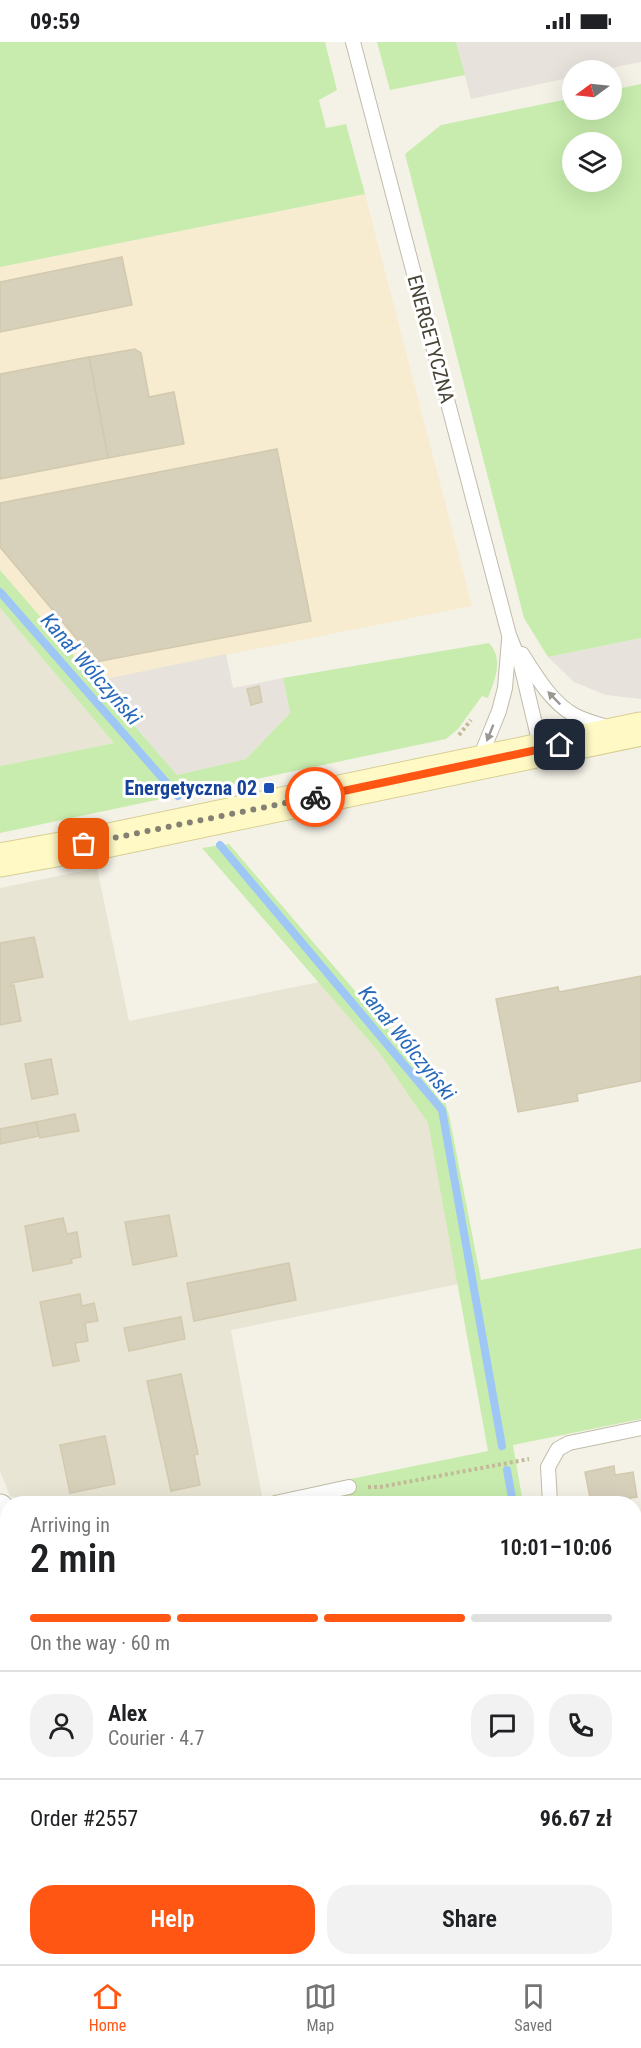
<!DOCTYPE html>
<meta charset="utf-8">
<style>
body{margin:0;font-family:"Roboto Condensed",sans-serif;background:#f2f2f2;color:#202124;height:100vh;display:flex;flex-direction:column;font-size:22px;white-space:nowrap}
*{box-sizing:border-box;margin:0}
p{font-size:20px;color:#757577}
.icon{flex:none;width:33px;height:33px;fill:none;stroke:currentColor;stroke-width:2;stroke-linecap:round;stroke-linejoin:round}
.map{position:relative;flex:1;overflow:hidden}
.drawer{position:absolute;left:0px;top:1454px;width:642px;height:470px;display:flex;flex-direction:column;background:#fff;border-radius:24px 24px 0 0;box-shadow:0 6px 24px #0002}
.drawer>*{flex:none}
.needle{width:39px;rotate:255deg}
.tools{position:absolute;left:562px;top:18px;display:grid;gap:12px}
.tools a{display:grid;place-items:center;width:60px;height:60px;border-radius:50%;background:#fff;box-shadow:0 6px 24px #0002;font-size:30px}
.pin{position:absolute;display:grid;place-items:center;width:51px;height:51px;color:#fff;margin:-26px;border-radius:12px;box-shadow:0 3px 9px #0006}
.courier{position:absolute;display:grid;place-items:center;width:60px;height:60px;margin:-30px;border:4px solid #ff5613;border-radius:50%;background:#fff;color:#222;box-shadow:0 2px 8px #0007}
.head em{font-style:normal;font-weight:600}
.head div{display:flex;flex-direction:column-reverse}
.head{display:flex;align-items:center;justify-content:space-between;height:102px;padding:0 30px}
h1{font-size:39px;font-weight:600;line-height:45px}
.bar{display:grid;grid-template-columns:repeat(4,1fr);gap:9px 6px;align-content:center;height:72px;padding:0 30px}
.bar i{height:8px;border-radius:4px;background:#e0e0e0}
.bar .on{background:#ff5613}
.bar p{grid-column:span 4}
.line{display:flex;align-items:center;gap:15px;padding:0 30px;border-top:2px solid #e0e0e0}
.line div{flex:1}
.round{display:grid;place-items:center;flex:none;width:63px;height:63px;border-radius:24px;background:#f2f2f2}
.button{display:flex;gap:12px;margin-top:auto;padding:12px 30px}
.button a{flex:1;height:69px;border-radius:24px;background:#ff5613;color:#fff;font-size:24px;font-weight:600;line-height:69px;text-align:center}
.button a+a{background:#f2f2f2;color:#202124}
.status{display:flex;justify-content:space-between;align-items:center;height:42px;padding:0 30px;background:#fff;direction:ltr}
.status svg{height:16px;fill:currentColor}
.tabs{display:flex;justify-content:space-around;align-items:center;height:84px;border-top:2px solid #e0e0e0;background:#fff;font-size:16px;color:#757577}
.tabs a{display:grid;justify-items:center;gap:3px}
.tabs .on{color:#ff5613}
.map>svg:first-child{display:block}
.residential{fill:#e9e5d4}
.commercial{fill:#f8ecd0}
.industrial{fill:#e7e3dc}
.green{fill:#c7ecad;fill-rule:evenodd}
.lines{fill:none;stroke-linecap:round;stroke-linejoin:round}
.stream{stroke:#9fc7f5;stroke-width:8}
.building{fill:#d7d0bb;stroke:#d2c9ae;stroke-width:1.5}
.service-casing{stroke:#c1bca9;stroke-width:16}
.minor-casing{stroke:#c1bca9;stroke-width:29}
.secondary-casing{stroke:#d8cf93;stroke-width:35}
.path{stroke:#c4ba99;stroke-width:4;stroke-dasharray:3 3;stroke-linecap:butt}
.service{stroke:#fff;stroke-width:14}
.minor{stroke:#fff;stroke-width:27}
.secondary{stroke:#fff9c6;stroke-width:33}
.oneway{fill:#9a9890}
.done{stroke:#848073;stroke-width:6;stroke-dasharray:0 10.8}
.route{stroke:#ff5613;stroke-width:8}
.transit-dot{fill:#1a4fb4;stroke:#fff;stroke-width:2}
.labels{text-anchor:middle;stroke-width:6;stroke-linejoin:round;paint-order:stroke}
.street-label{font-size:20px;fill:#484335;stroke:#fff}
.transit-label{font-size:20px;font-weight:bold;fill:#164399;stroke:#fff;text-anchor:end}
.water-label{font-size:21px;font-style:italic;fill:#2669bc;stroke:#fff}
</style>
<div class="status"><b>09:59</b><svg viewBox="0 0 49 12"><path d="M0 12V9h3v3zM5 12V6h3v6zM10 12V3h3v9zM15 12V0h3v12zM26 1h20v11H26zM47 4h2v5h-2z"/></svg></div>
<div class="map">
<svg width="641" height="1922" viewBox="0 0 641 1922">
<rect width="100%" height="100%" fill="#f4f2e7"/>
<g class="residential">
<polygon points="0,566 114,701 0,724"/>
<polygon points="97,826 129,979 319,940 378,1009 428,1081 459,1242 231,1288 262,1454 225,1461 32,1461 10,1454 0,1429 0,846"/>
<polygon points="202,1916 581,1916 582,1922 205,1922"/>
</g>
<polygon class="commercial" points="365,152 472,564 96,639 0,528 0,225"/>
<g class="industrial">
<polygon points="456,0 641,0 641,20 602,28 573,28 573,35 471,57"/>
<polygon points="641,596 641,657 606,653 574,640 548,615"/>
<polygon points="226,612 233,646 283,636 290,671 246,717 177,733 96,639"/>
</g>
<g class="green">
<polygon points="0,0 325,0 337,48 319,58 326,86 346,82 365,152 0,225"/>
<polygon points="377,0 456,0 465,33 390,48"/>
<path d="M 641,42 L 641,596 L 548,615 L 524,576 L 405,112 L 441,83 L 573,56 L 573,68 L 612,68 L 612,48 ZM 573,100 L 612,100 L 612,140 L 573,140 Z"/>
<path d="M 0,528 L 177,733 L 246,717 L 290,671 L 283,636 L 489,601 C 504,617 495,637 488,656 L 482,654 L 458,687 L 446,697 L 0,791 L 0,724 L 114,701 L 0,566 Z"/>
<polygon points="229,802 441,1049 449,1073 481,1238 641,1206 641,1377 513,1403 523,1461 342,1461 336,1440 488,1409 428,1081 378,1009 202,806"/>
<polygon points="0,1555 8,1574 8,1916 150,1916 152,1922 0,1922"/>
<polygon points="641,1733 641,1922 582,1922 581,1916 634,1916 634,1734"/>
</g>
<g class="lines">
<g class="stream">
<polyline points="0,550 178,754"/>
<polyline points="220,803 442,1068 502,1404"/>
<polyline points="507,1428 513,1461"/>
<polyline points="595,1916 596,1922"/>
</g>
</g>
<g class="building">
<polygon points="122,215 132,263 0,290 0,240"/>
<polygon points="135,307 141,311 149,355 174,350 184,402 108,416 89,315"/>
<polygon points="89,315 108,416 0,437 0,332"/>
<polygon points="277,407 311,579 96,620 0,505 0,461"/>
<polygon points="259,644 262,660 251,663 247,647"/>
<polygon points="34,895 43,935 11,941 11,944 14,943 21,979 0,983 0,901"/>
<polygon points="641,934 641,1039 577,1052 578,1059 518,1070 496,957 558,945 559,950"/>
<polygon points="51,1017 58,1052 32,1057 25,1022"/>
<polygon points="75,1072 79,1089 40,1096 36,1080"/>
<polygon points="36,1080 39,1094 0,1102 0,1087"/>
<polygon points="169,1173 177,1214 133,1223 125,1180"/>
<polygon points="63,1176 67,1192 77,1190 81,1215 71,1217 72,1221 33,1229 25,1184"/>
<polygon points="289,1221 296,1258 194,1279 187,1241"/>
<polygon points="80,1252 82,1264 94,1261 98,1279 85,1281 88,1299 75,1301 79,1319 53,1324 40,1260"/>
<polygon points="181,1275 185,1297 129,1309 124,1286"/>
<polygon points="181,1332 198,1412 194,1413 200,1443 171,1449 147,1339"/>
<polygon points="105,1394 115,1442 70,1451 60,1403"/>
<polygon points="614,1424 615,1433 633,1430 637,1455 630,1456 631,1461 591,1461 585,1430"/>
<polygon points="641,1477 641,1531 637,1532 637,1539 634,1540 634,1478"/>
<polygon points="437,1916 471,1916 472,1918 470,1922 438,1922"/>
</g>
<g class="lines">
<defs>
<g id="service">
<polyline points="353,0 509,593 521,623 541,707"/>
<path d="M 522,612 C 536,634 551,660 574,673 C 585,679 598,682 610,686"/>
<polyline points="479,718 499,669 505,646 509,598"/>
<polyline points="275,1461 349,1445"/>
<polyline points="550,1461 548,1425 558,1407 569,1401 641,1386"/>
</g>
<g id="minor">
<polyline points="0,1466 8,1484"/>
<polyline points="161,1916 164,1922"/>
</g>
<polyline id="secondary" points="0,818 105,799 641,687"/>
</defs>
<use href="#service" class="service-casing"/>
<use href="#minor" class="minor-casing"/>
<use href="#secondary" class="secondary-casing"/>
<g class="path">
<polyline points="459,693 471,678"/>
<polyline points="368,1445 380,1445 529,1417"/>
<polyline points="0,1738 8,1714"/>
</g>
<use href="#service" class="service"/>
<use href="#minor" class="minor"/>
<use href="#secondary" class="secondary"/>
</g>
<defs><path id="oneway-solid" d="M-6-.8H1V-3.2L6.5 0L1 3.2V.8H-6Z" transform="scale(1.5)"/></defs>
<g class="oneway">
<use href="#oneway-solid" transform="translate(554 656) rotate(-134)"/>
<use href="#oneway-solid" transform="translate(490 691) rotate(112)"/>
</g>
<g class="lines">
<polyline class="done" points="84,802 315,755"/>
<polyline class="route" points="315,755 560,703"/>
</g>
<rect class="transit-dot" x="263" y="740" width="12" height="12" rx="3"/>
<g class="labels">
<g class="street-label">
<text transform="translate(431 297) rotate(75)" y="7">ENERGETYCZNA</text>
</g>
<g class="transit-label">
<text x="257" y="753">Energetyczna 02</text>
</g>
<g class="water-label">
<text transform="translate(91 627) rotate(49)" y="7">Kanał Wólczyński</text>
<text transform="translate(407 1001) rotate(51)" y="7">Kanał Wólczyński</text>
</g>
</g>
</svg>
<div class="tools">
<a><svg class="needle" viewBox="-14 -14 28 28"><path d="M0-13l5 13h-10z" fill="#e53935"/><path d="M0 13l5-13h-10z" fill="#757577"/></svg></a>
<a><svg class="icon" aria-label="layers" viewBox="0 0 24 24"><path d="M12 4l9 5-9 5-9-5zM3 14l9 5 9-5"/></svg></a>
</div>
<div class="pin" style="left:84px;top:802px;background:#ea580c"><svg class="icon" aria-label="bag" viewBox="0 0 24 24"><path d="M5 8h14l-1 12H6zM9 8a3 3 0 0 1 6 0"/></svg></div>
<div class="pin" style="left:560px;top:703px;background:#1f2937"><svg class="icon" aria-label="home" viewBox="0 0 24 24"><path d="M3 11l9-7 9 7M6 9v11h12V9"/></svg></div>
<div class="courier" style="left:315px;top:755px"><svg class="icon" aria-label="bike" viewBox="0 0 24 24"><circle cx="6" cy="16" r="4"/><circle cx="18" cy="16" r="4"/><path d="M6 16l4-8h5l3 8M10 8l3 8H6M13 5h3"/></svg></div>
<section class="drawer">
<div class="head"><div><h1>2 min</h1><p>Arriving in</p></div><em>10:01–10:06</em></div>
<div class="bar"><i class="on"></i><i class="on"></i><i class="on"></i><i></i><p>On the way · 60 m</p></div>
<div class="line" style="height:108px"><a class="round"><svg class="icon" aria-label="person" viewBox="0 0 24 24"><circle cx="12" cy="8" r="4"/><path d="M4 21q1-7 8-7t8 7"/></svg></a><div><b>Alex</b><p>Courier · 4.7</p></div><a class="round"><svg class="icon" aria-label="chat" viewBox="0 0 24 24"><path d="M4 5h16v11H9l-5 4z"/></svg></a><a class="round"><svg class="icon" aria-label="phone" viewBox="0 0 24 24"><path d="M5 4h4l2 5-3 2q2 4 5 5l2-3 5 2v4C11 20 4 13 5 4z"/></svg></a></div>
<div class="line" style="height:78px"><div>Order #2557</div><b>96.67 zł</b></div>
<div class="button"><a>Help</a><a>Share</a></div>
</section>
</div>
<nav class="tabs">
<a class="on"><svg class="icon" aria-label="home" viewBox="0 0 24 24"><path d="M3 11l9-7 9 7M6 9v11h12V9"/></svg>Home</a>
<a><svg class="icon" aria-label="map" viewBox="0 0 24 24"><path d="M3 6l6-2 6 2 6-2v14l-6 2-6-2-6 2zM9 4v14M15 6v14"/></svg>Map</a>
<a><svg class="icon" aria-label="saved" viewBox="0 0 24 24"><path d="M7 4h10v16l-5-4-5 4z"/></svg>Saved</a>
</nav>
